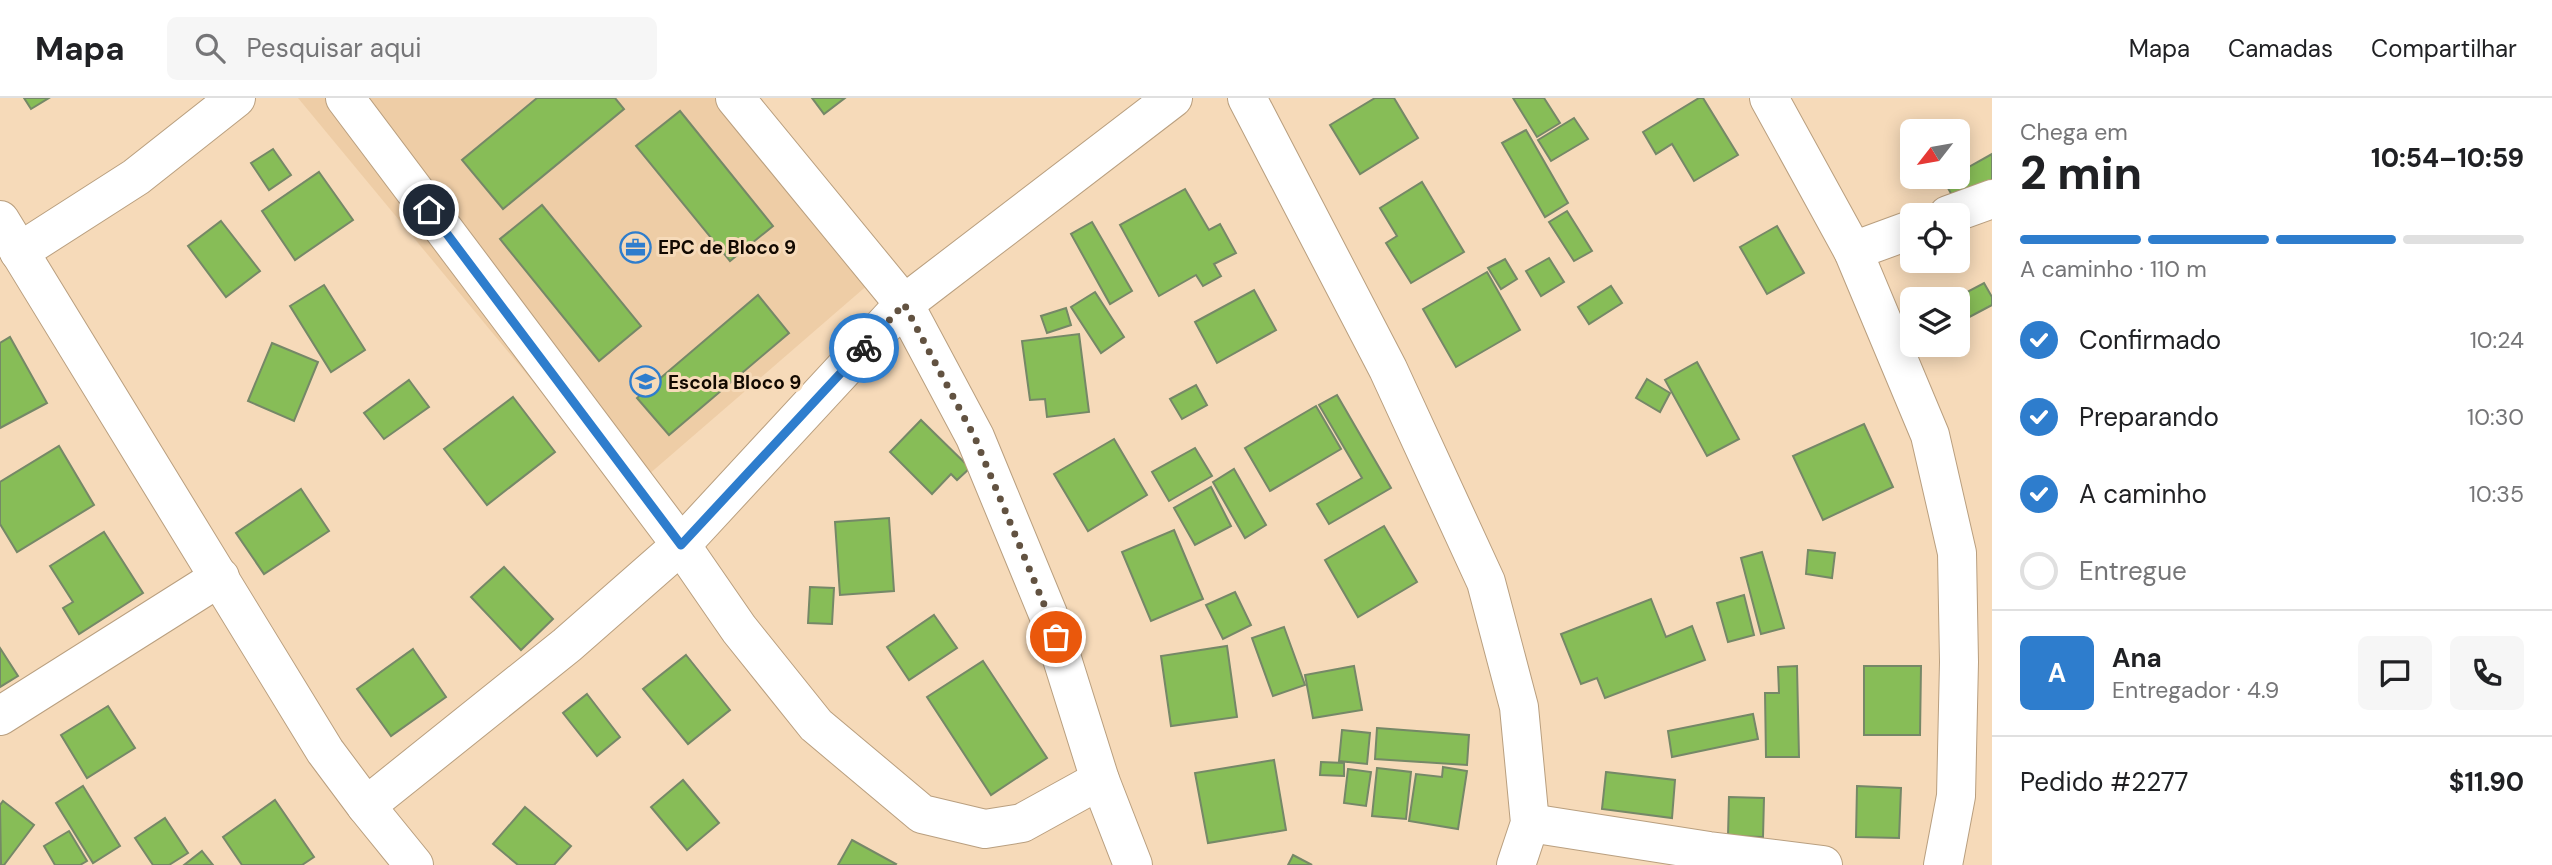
<!DOCTYPE html>
<html lang="pt">
<meta charset="utf-8">
<style>
body{margin:0;font-family:"DM Sans",sans-serif;background:#f6f6f6;color:#202124;height:100vh;display:flex;flex-direction:column;font-size:26px;white-space:nowrap}
*{box-sizing:border-box;margin:0}
p{font-size:23px;color:#757577}
.icon{flex:none;width:38px;height:38px;fill:none;stroke:currentColor;stroke-width:2;stroke-linecap:round;stroke-linejoin:round}
.map{position:relative;flex:1;overflow:hidden}
.panel{display:flex;flex-direction:column;background:#fff;width:560px}
.panel>*{flex:none}
.needle{width:46px;rotate:239deg}
.controls{position:absolute;left:1900px;top:21px;display:grid;gap:14px}
.controls a{display:grid;place-items:center;width:70px;height:70px;border-radius:10px;background:#fff;box-shadow:0 4px 18px #0003;font-size:35px}
.pin{position:absolute;display:grid;place-items:center;width:60px;height:60px;color:#fff;margin:-30px;border:4px solid #fff;border-radius:50%;box-shadow:0 2px 7px #0007}
.courier{position:absolute;display:grid;place-items:center;width:70px;height:70px;margin:-35px;border:5px solid #2e7dcd;border-radius:50%;background:#fff;color:#222;box-shadow:0 2px 9px #0007}
.head em{font-style:normal;font-weight:800}
.head div{display:flex;flex-direction:column-reverse}
.head{display:flex;align-items:center;justify-content:space-between;height:119px;padding:0 28px}
h1{font-size:46px;font-weight:800;line-height:52px}
.bar{display:grid;grid-template-columns:repeat(4,1fr);gap:10px 7px;align-content:center;height:84px;padding:0 28px}
.bar i{height:9px;border-radius:5px;background:#e0e0e0}
.bar .on{background:#2e7dcd}
.bar p{grid-column:span 4}
.line{display:flex;align-items:center;gap:18px;padding:0 28px;border-top:2px solid #e0e0e0}
.line div{flex:1}
.round{display:grid;place-items:center;flex:none;width:74px;height:74px;border-radius:10px;background:#f6f6f6}
ol{padding:0 28px;list-style:none}
li{display:flex;align-items:center;gap:21px;height:77px}
li p{margin-inline-start:auto}
li .icon{padding:7px;border-radius:50%;background:#2e7dcd;color:#fff;stroke-width:4}
li:last-child{color:#757577}
li i{width:38px;height:38px;border:4px solid #e0e0e0;border-radius:50%}
header{display:flex;align-items:center;gap:42px;box-sizing:border-box;height:98px;padding:0 35px;background:#fff;border-bottom:2px solid #e0e0e0}
header strong{font-size:33px}
nav{display:flex;gap:38px;margin-inline-start:auto;font-size:24px}
.search{width:490px;height:63px;background:#f6f6f6;display:flex;align-items:center;gap:18px;box-sizing:border-box;padding:0 24px;border-radius:10px;color:#757577;font-size:26px}
main{display:flex;flex:1;min-height:0}
.map>svg:first-child{display:block}
.built{fill:#eecda6}
.building{fill:#87bd57;stroke:#758867;stroke-width:2}
.lines{fill:none;stroke-linecap:round;stroke-linejoin:round}
.minor-casing{stroke:#b99f7f;stroke-width:40}
.minor{stroke:#fff;stroke-width:38}
.done{stroke:#625241;stroke-width:7;stroke-dasharray:0 12.6}
.route{stroke:#2e7dcd;stroke-width:9}
.labels{text-anchor:middle;stroke-width:6;stroke-linejoin:round;paint-order:stroke}
.poi-label{font-size:19px;font-weight:bold;fill:#120901;stroke:#f6dab9;text-anchor:start}
</style>
<header>
<strong>Mapa</strong>
<div class="search"><svg class="icon" aria-label="search" viewBox="0 0 24 24"><circle cx="10" cy="10" r="6"/><path d="M15 15l6 6"/></svg>Pesquisar aqui</div>
<nav><a>Mapa</a><a>Camadas</a><a>Compartilhar</a></nav>
</header>
<main>
<div class="map">
<svg width="1992" height="767" viewBox="0 0 1992 767">
<rect width="100%" height="100%" fill="#f6dab9"/>
<polygon class="built" points="298,0 742,0 885,172 626,396"/>
<g class="building">
<polygon points="24,0 49,0 31,11"/>
<polygon points="537,0 615,0 624,11 503,111 462,62"/>
<polygon points="812,0 845,0 824,16"/>
<polygon points="1375,0 1394,0 1418,40 1360,76 1330,27"/>
<polygon points="1513,0 1544,0 1560,25 1537,39"/>
<polygon points="1699,0 1703,0 1738,57 1694,83 1672,46 1656,56 1643,34"/>
<polygon points="680,13 773,128 730,163 636,48"/>
<polygon points="1574,20 1588,41 1551,63 1538,42"/>
<polygon points="1526,32 1568,105 1545,119 1502,45"/>
<polygon points="273,51 291,77 269,92 251,65"/>
<polygon points="1992,56 1992,91 1959,110 1944,83 1951,79 1958,79 1958,75"/>
<polygon points="319,74 353,122 295,162 262,113"/>
<polygon points="1422,84 1464,154 1411,185 1386,145 1397,138 1380,110"/>
<polygon points="1185,91 1209,132 1220,126 1236,155 1214,166 1221,178 1203,188 1196,177 1159,198 1120,127"/>
<polygon points="542,107 641,228 599,263 500,141"/>
<polygon points="1567,113 1592,153 1574,163 1549,124"/>
<polygon points="221,123 260,173 226,199 188,148"/>
<polygon points="1092,124 1132,193 1110,206 1071,136"/>
<polygon points="1777,128 1804,175 1767,196 1740,149"/>
<polygon points="1549,160 1564,184 1541,198 1526,173"/>
<polygon points="1505,161 1517,181 1501,191 1488,170"/>
<polygon points="1487,174 1520,232 1456,269 1423,211"/>
<polygon points="1984,185 1992,199 1992,207 1958,225 1958,201 1954,201"/>
<polygon points="324,187 365,252 331,274 290,208"/>
<polygon points="1611,188 1622,205 1589,226 1578,209"/>
<polygon points="1254,192 1276,232 1217,265 1195,224"/>
<polygon points="1095,194 1124,239 1101,255 1071,209"/>
<polygon points="758,197 789,235 669,337 637,300"/>
<polygon points="1066,210 1071,227 1047,235 1041,218"/>
<polygon points="1079,236 1089,314 1047,319 1045,301 1030,302 1022,243"/>
<polygon points="10,239 47,305 0,330 0,245"/>
<polygon points="272,245 318,264 294,323 248,303"/>
<polygon points="1697,264 1739,341 1707,358 1665,282"/>
<polygon points="1647,281 1670,295 1660,314 1636,300"/>
<polygon points="409,282 429,309 384,341 364,315"/>
<polygon points="1196,287 1207,307 1182,321 1170,301"/>
<polygon points="1337,297 1391,390 1329,426 1317,406 1362,380 1319,307"/>
<polygon points="513,299 555,354 487,407 444,351"/>
<polygon points="1316,308 1341,351 1270,393 1245,350"/>
<polygon points="921,322 970,370 957,382 951,376 932,396 890,354"/>
<polygon points="1864,326 1893,389 1823,422 1793,358"/>
<polygon points="1114,341 1147,397 1088,433 1054,376"/>
<polygon points="59,348 94,407 17,454 0,426 0,384"/>
<polygon points="1195,350 1212,378 1169,403 1152,374"/>
<polygon points="1234,371 1266,427 1245,440 1213,384"/>
<polygon points="1211,389 1231,428 1195,447 1174,410"/>
<polygon points="301,391 329,433 264,476 236,435"/>
<polygon points="889,420 894,493 840,497 835,424"/>
<polygon points="1384,428 1417,484 1358,519 1325,462"/>
<polygon points="1174,432 1203,501 1151,523 1122,454"/>
<polygon points="104,434 143,495 79,536 63,510 73,504 50,468"/>
<polygon points="1808,452 1835,455 1832,480 1806,476"/>
<polygon points="1762,454 1784,530 1761,536 1741,460"/>
<polygon points="504,469 553,521 521,552 471,499"/>
<polygon points="810,489 834,490 832,526 808,525"/>
<polygon points="1235,494 1251,527 1223,541 1206,507"/>
<polygon points="1744,497 1754,537 1728,544 1717,505"/>
<polygon points="1651,501 1666,539 1692,528 1705,562 1605,600 1597,580 1581,586 1561,536"/>
<polygon points="934,517 957,550 909,582 887,549"/>
<polygon points="1284,529 1305,587 1273,598 1252,540"/>
<polygon points="1227,548 1237,619 1171,628 1161,558"/>
<polygon points="0,550 18,578 0,589"/>
<polygon points="413,551 446,599 391,638 357,591"/>
<polygon points="686,557 730,612 688,646 643,591"/>
<polygon points="983,563 1047,660 991,697 927,599"/>
<polygon points="1354,568 1362,612 1313,620 1305,577"/>
<polygon points="1797,568 1799,659 1766,659 1765,595 1779,595 1778,569"/>
<polygon points="1864,568 1921,568 1920,637 1864,637"/>
<polygon points="587,596 620,639 597,658 563,615"/>
<polygon points="108,608 135,650 87,680 61,637"/>
<polygon points="1753,616 1758,641 1672,659 1668,633"/>
<polygon points="1377,630 1469,637 1467,667 1375,661"/>
<polygon points="1342,632 1370,635 1367,666 1339,663"/>
<polygon points="1274,662 1286,732 1208,745 1195,675"/>
<polygon points="1321,664 1344,665 1344,678 1320,677"/>
<polygon points="1443,669 1467,673 1458,731 1409,723 1416,676 1442,679"/>
<polygon points="1377,670 1411,674 1406,721 1372,718"/>
<polygon points="1348,671 1371,674 1366,708 1344,705"/>
<polygon points="1606,674 1675,682 1672,720 1602,711"/>
<polygon points="683,682 719,725 687,752 651,709"/>
<polygon points="83,688 120,748 93,765 56,705"/>
<polygon points="1857,688 1901,690 1899,740 1856,739"/>
<polygon points="1729,699 1764,700 1763,739 1728,738"/>
<polygon points="275,702 314,759 302,767 242,767 223,739"/>
<polygon points="3,703 34,727 4,767 1,767 0,707"/>
<polygon points="525,709 571,748 554,767 518,767 493,746"/>
<polygon points="165,720 188,755 169,767 153,767 135,740"/>
<polygon points="69,733 87,763 80,767 55,767 44,748"/>
<polygon points="852,742 896,766 895,767 838,767"/>
<polygon points="202,753 213,767 184,767"/>
<polygon points="1293,757 1312,767 1288,767"/>
</g>
<g class="lines">
<defs>
<g id="minor">
<polyline points="345,0 681,447 739,531 816,627 922,716 985,731 1022,725 1100,682"/>
<polyline points="735,0 904,206 975,339 1048,516 1100,682 1133,767"/>
<polyline points="1247,0 1388,271 1486,484 1519,609 1530,725 1516,767"/>
<polyline points="1769,0 1853,153 1930,337 1957,455 1959,564 1956,698 1943,767"/>
<polyline points="1948,117 1992,101"/>
<polyline points="0,122 325,653 366,708 567,547 681,447 904,206 1173,0"/>
<polyline points="1853,153 1913,131"/>
<polyline points="19,154 136,79 236,0"/>
<polyline points="0,618 220,479"/>
<polyline points="366,708 414,767"/>
<polyline points="1530,725 1709,753 1823,767"/>
</g>
</defs>
<use href="#minor" class="minor-casing"/>
<use href="#minor" class="minor"/>
</g>
<g class="lines">
<polyline class="done" points="864,250 904,206 975,340 1048,516 1056,539"/>
<polyline class="route" points="429,112 681,447 864,250"/>
</g>
<defs>
<symbol id="office-ring" viewBox="-11 -11 22 22"><circle r="9.5" fill="#f6dab9" stroke="#2e7dcd" stroke-width="1.5"/><path d="M-6-3h4V-5.5h4V-3h4V5H-6ZM-1-4.5V-3h2v-1.5ZM-6 0V1H6V0Z" fill="#2e7dcd"/></symbol>
<symbol id="school-ring" viewBox="-11 -11 22 22"><circle r="9.5" fill="#f6dab9" stroke="#2e7dcd" stroke-width="1.5"/><path d="M0-5L7-2L0 1L-7-2ZM-4 1L0 2.5L4 1V4Q0 6-4 4Z" fill="#2e7dcd"/></symbol>
</defs>
<g fill-rule="evenodd">
<use href="#office-ring" x="618" y="132" width="35" height="35"/>
<use href="#school-ring" x="628" y="266" width="35" height="35"/>
</g>
<g class="labels">
<g class="poi-label">
<text x="658" y="156">EPC de Bloco 9</text>
<text x="668" y="291">Escola Bloco 9</text>
</g>
</g>
</svg>
<div class="controls">
<a><svg class="needle" viewBox="-14 -14 28 28"><path d="M0-13l5 13h-10z" fill="#e53935"/><path d="M0 13l5-13h-10z" fill="#757577"/></svg></a>
<a><svg class="icon" aria-label="locate" viewBox="0 0 24 24"><circle cx="12" cy="12" r="6"/><path d="M12 2v4M12 18v4M2 12h4M18 12h4"/></svg></a>
<a><svg class="icon" aria-label="layers" viewBox="0 0 24 24"><path d="M12 4l9 5-9 5-9-5zM3 14l9 5 9-5"/></svg></a>
</div>
<div class="pin" style="left:1056px;top:539px;background:#ea580c"><svg class="icon" aria-label="bag" viewBox="0 0 24 24"><path d="M5 8h14l-1 12H6zM9 8a3 3 0 0 1 6 0"/></svg></div>
<div class="pin" style="left:429px;top:112px;background:#1f2937"><svg class="icon" aria-label="home" viewBox="0 0 24 24"><path d="M3 11l9-7 9 7M6 9v11h12V9"/></svg></div>
<div class="courier" style="left:864px;top:250px"><svg class="icon" aria-label="bike" viewBox="0 0 24 24"><circle cx="6" cy="16" r="4"/><circle cx="18" cy="16" r="4"/><path d="M6 16l4-8h5l3 8M10 8l3 8H6M13 5h3"/></svg></div>
</div>
<section class="panel">
<div class="head"><div><h1>2 min</h1><p>Chega em</p></div><em>10:54–10:59</em></div>
<div class="bar"><i class="on"></i><i class="on"></i><i class="on"></i><i></i><p>A caminho · 110 m</p></div>
<ol>
<li><svg class="icon" aria-label="check" viewBox="0 0 24 24"><path d="M5 12l5 5 9-10"/></svg>Confirmado<p>10:24</p></li>
<li><svg class="icon" aria-label="check" viewBox="0 0 24 24"><path d="M5 12l5 5 9-10"/></svg>Preparando<p>10:30</p></li>
<li><svg class="icon" aria-label="check" viewBox="0 0 24 24"><path d="M5 12l5 5 9-10"/></svg>A caminho<p>10:35</p></li>
<li><i></i>Entregue</li>
</ol>
<div class="line" style="height:126px"><b class="round" style="background:#2e7dcd;color:#fff">A</b><div><b>Ana</b><p>Entregador · 4.9</p></div><a class="round"><svg class="icon" aria-label="chat" viewBox="0 0 24 24"><path d="M4 5h16v11H9l-5 4z"/></svg></a><a class="round"><svg class="icon" aria-label="phone" viewBox="0 0 24 24"><path d="M5 4h4l2 5-3 2q2 4 5 5l2-3 5 2v4C11 20 4 13 5 4z"/></svg></a></div>
<div class="line" style="height:91px"><div>Pedido #2277</div><b>$11.90</b></div>
</section>
</main>
